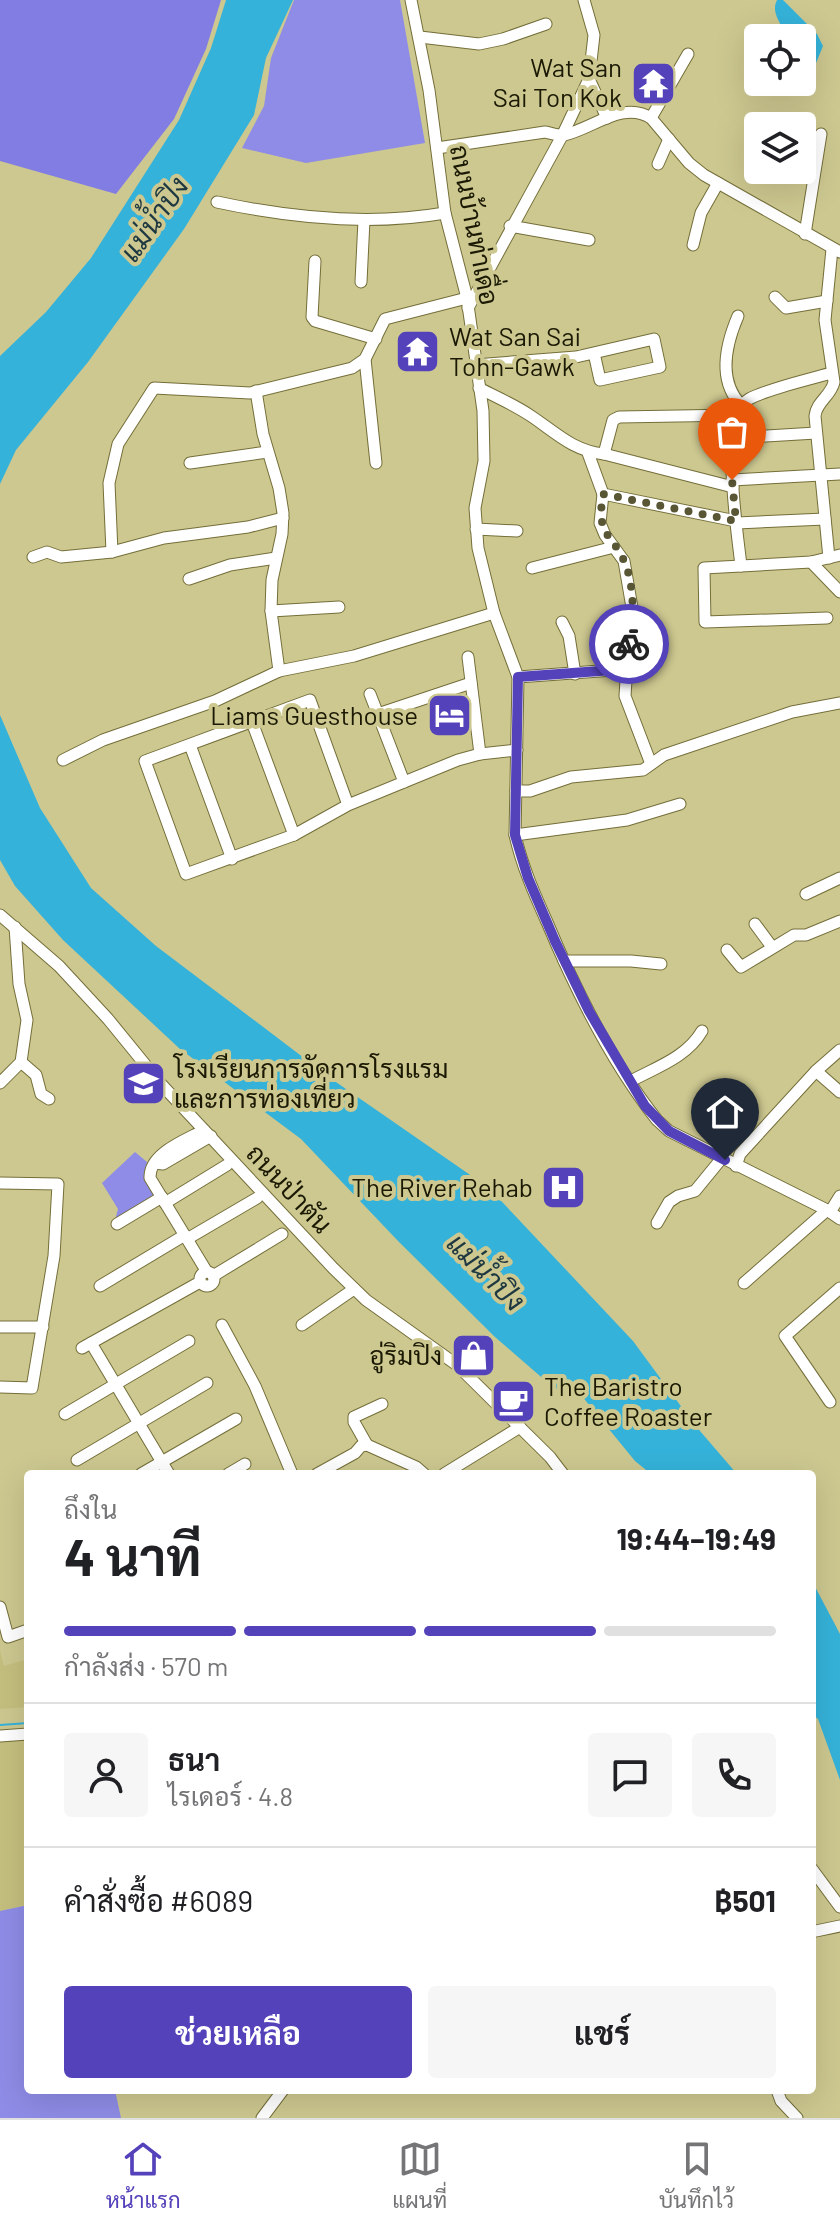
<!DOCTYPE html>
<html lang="th">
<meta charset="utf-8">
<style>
body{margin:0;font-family:Barlow,Sarabun,sans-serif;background:#f6f6f6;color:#202124;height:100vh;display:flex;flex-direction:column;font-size:30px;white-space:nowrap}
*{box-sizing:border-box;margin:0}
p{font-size:26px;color:#757577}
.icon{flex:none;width:44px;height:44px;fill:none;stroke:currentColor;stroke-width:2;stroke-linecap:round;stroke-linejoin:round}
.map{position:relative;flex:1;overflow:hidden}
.sheet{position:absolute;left:24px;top:1470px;width:792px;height:624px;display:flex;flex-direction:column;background:#fff;border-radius:8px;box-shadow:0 8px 32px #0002}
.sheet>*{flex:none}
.fabs{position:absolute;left:744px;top:24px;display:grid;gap:16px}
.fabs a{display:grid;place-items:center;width:72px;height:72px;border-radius:8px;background:#fff;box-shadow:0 8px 32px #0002;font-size:40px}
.pin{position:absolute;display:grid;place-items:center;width:68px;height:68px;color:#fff;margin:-82px -34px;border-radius:50% 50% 50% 0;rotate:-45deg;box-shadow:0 0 8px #0007}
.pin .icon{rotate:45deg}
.courier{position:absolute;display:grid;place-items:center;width:80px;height:80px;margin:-40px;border:6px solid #5342ba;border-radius:50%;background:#fff;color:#222;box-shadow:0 2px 10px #0007}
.head em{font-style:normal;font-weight:700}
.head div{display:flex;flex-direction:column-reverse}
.head{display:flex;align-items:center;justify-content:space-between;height:136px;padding:0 40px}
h1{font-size:52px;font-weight:700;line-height:60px}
.bar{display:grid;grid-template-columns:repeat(4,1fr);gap:12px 8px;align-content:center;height:96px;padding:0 40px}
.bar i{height:10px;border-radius:6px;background:#e0e0e0}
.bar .selected{background:#5342ba}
.bar p{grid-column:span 4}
.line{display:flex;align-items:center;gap:20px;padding:0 40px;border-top:2px solid #e0e0e0}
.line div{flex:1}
.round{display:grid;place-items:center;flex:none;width:84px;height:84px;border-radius:8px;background:#f6f6f6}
.cta{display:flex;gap:16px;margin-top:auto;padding:16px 40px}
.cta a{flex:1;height:92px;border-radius:8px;background:#5342ba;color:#fff;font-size:32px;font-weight:700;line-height:92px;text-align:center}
.cta a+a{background:#f6f6f6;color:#202124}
.menu{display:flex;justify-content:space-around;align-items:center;height:112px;border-top:2px solid #e0e0e0;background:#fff;font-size:22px;color:#757577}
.menu a{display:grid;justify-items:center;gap:4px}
.menu .selected{color:#5342ba}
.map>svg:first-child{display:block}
.built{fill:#c5bf7e}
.green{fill:#8e8ce6}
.forest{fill:#827de2}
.water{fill:#35b2d9}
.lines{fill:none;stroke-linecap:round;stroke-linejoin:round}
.stream{stroke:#35b2d9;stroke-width:2}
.minor-casing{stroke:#746e39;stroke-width:13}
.minor{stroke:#fff;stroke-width:11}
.done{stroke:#595635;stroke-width:8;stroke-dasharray:0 14.4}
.route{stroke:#5342ba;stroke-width:10}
.labels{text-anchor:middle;stroke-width:8;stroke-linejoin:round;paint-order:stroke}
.poi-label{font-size:26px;fill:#1b1904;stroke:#cdc890;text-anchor:end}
.street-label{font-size:26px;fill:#1b1904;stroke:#cdc890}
.water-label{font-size:28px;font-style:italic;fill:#1e3841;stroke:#cdc890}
</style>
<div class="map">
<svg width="840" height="2118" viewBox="0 0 840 2118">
<rect width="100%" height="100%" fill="#cdc890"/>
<g class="built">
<polygon points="0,1650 4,1666 28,1659 28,1707 0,1709"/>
<polygon points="28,1740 28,1905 0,1911 0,1741"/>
</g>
<g class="green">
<polygon points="294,0 400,0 425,143 306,163 242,148 264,106 271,58"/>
<polygon points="135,1152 147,1162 144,1175 156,1195 115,1220 118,1209 102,1183"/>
<polygon points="28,1905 28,2090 115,2090 121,2118 0,2118 0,1911"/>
</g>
<polygon class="forest" points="0,0 221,0 206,49 174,119 116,194 0,161"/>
<g class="water">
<polygon points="226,0 293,0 266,58 254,115 184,229 88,362 16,450 0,484 0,356 46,312 91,258 179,120 211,48"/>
<path d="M 777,0 L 783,0 L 817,34 L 823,46 L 816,63 L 802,65 L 802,38 L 775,38 L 782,27 C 777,18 772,9 777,0 Z"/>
<polygon points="0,715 40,808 91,888 156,946 242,1011 333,1080 489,1188 633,1341 694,1424 737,1474 651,1474 635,1461 572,1384 555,1389 495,1337 399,1242 301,1139 180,1049 63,940 15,886 0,860"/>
<polygon points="812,1581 840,1634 840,1780 818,1719 812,1714"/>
</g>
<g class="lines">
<polyline class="stream" points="0,1725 28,1723"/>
<defs>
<g id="minor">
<path d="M 411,0 L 429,90 L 445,213 L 467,298 L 483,411 L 484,461 L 475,508 L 478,548 L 494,613 L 518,677 L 515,835 C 522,866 534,893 547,922 C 575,989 612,1063 657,1120 L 669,1131 L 827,1210 L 840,1219"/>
<polyline points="420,37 479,44 503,39 546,24"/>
<polyline points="589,79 607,118"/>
<polyline points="651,118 688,54"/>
<path d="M 437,148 L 545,132 C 551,133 558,136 564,135 C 592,129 623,100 651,118 L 689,163 L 704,175 L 840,252"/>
<polyline points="658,164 669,139"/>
<path d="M 217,202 C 291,218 370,226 445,213"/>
<polyline points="510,226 589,240"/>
<polyline points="805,234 821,134"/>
<polyline points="693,245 701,213 718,183"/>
<polyline points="315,261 312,317 315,321 376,339"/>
<polyline points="361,282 364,220"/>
<polyline points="775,297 786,308 827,301"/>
<polyline points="468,308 562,136 589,79 594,35 584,0"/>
<path d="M 738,316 C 726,344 717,380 741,405"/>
<polyline points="365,359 376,463"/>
<polyline points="475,365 576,357 654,339 660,367 600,380 594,353"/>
<path d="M 479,388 C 496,397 515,405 531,416 C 555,432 573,451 604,454 L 733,487"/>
<polyline points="256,391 263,434 279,488 283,513 282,534 272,580 271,611 279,671"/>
<polyline points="733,438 816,433"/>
<polyline points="588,453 603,494 736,521"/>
<polyline points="604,454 613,420 619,417 737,415"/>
<polyline points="190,463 267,452"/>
<polyline points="732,480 840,474"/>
<polyline points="603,494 600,523 605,535 624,561 634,619 628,649 625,696 651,764"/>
<polyline points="737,523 825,519"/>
<polyline points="476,529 517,531"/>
<polyline points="112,552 109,483 118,444 154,388 250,393 352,368 365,359 385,319 467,298"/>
<polyline points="33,557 47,552 61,557 112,552 164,538 248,527 283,518"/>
<path d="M 829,558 L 815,416 C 816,402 831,396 834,382 L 825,320 L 832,249"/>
<polyline points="811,562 840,592"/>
<path d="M 741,566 C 738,535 718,416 749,399 C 770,388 808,380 831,373"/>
<polyline points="532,568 614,547"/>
<polyline points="189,579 230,565 276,558"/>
<polyline points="271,611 339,607"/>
<polyline points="827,618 705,622 704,568 811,562 840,555"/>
<polyline points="562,622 569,636 575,674"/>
<polyline points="468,657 480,754"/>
<polyline points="518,677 627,669"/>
<polyline points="370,694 404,782"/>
<polyline points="378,714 471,683"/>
<polyline points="252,722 294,835"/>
<polyline points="190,745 232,859"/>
<polyline points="63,760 103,740 215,701 279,671 354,656 494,613"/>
<polyline points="516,791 530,791 571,777 643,770 664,755 792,712 840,703"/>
<polyline points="348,805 310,700 145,761 186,874 294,835 348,805 458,760 480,754 517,750"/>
<polyline points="515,835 627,820 680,804"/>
<polyline points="806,894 840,878"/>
<polyline points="0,915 59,966 108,1019 161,1084 333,1268 366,1300 457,1365 550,1457 563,1474"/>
<polyline points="755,924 772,947"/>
<polyline points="727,950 741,967 794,935 806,935 840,921"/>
<polyline points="564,961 631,961 661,964"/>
<polyline points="21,1062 36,1075 41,1094 49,1099"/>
<polyline points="816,1071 840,1092"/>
<path d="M 631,1081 C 657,1067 687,1057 702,1031"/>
<polyline points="0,1083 21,1062 27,1020 19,984 15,927"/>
<path d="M 204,1130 C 186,1140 149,1153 150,1178 L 207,1272"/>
<polyline points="155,1163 163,1164 211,1136"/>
<polyline points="736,1166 740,1154 816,1071 840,1050"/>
<polyline points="0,1183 58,1184 54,1256 32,1388 0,1387"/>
<polyline points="165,1203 227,1165"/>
<polyline points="830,1212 840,1196"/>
<polyline points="657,1223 669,1202 678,1196 695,1191 722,1158"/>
<polyline points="117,1224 162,1197"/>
<polyline points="187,1239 257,1198"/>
<circle cx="207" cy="1279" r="7"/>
<polyline points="213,1276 282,1234"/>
<polyline points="744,1283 827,1210"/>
<polyline points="100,1286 185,1235"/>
<polyline points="222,1325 255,1386 292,1474"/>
<polyline points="302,1325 354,1289"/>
<polyline points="0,1327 43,1327"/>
<polyline points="91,1343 169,1474"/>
<polyline points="82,1348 200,1282"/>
<polyline points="830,1402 785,1336 840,1288"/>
<polyline points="65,1414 189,1341"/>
<polyline points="367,1445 354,1422 354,1417 382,1404"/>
<polyline points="77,1460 207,1383"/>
<polyline points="141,1474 236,1419"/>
<polyline points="228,1474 245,1464"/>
<polyline points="317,1474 355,1453 361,1446 367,1445 416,1467 424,1474"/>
<polyline points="444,1474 520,1427"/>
<polyline points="0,1607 8,1637 28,1630"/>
<polyline points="0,1736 28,1734"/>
<polyline points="812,1869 840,1907"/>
<polyline points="816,1931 840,1926"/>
<polyline points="777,2090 781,2101 797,2118"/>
<polyline points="262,2118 283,2090"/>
</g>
</defs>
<use href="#minor" class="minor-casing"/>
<use href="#minor" class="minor"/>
</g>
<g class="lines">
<path class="done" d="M 629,644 C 635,622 634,585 625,563 C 611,531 596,537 603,494 L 736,521 L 732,480"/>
<polyline class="route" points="629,644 627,669 518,677 515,835 528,878 555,941 589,1011 645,1106 669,1131 725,1160"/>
</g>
<defs>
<symbol id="temple-square" viewBox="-11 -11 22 22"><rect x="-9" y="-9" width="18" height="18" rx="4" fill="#5342ba" stroke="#cdc890"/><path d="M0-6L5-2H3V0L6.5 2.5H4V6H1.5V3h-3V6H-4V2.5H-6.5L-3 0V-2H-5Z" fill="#fff"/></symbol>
<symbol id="hotel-square" viewBox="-11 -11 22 22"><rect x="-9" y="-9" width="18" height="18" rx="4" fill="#5342ba" stroke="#cdc890"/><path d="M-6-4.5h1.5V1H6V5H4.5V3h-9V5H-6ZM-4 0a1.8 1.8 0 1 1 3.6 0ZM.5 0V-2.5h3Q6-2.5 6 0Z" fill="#fff"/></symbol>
<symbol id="school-square" viewBox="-11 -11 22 22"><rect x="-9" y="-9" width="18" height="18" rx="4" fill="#5342ba" stroke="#cdc890"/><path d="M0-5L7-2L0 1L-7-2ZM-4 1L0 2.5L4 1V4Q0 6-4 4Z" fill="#fff"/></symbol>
<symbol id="hospital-square" viewBox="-11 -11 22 22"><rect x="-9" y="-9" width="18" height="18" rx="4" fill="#5342ba" stroke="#cdc890"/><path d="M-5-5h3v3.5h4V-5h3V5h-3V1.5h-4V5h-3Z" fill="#fff"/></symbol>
<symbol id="shop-square" viewBox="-11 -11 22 22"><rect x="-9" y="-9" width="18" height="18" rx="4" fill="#5342ba" stroke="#cdc890"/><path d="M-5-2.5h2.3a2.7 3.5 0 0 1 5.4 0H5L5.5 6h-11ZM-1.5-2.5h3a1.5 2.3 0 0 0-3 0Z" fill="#fff"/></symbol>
<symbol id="cafe-square" viewBox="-11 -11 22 22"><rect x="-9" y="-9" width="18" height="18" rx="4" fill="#5342ba" stroke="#cdc890"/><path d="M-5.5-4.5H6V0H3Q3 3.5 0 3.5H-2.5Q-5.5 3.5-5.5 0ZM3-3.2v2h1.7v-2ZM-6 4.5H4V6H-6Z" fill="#fff"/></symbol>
</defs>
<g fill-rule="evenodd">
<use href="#temple-square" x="628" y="58" width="51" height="51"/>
<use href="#temple-square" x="392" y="326" width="51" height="51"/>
<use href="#hotel-square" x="424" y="690" width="51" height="51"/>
<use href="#school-square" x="118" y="1058" width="51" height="51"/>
<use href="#hospital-square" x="538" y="1162" width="51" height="51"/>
<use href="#shop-square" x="448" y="1330" width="51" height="51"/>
<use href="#cafe-square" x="488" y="1376" width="51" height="51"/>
</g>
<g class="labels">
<g class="poi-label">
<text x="622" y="77">Wat San<tspan x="622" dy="30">Sai Ton Kok</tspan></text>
<text x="449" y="346" text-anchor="start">Wat San Sai<tspan x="449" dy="30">Tohn-Gawk</tspan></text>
<text x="418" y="725">Liams Guesthouse</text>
<text x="174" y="1078" text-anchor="start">โรงเรียนการจัดการโรงแรม<tspan x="174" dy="30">และการท่องเที่ยว</tspan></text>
<text x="533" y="1197">The River Rehab</text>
<text x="442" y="1365">อู่ริมปิง</text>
<text x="544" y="1396" text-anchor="start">The Baristro<tspan x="544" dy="30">Coffee Roaster</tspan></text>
</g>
<g class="street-label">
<text transform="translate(474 225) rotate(79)" y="9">ถนนบ้านท่าเดื่อ</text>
<text transform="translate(289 1189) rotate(47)" y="9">ถนนป่าตัน</text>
</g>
<g class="water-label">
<text transform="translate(154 219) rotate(-55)" y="10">แม่น้ำปิง</text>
<text transform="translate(486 1272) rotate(45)" y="10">แม่น้ำปิง</text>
</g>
</g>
</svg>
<div class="fabs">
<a><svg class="icon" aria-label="locate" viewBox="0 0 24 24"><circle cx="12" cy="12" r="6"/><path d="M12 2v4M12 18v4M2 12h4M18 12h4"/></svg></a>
<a><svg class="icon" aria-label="layers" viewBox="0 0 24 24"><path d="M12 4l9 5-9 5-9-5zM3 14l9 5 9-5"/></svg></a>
</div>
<div class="pin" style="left:732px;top:480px;background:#ea580c"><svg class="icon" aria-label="bag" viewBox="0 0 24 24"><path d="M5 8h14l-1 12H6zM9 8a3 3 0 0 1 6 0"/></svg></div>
<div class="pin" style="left:725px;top:1160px;background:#1f2937"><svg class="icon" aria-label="home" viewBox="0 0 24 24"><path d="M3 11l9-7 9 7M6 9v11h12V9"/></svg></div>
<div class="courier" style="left:629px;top:644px"><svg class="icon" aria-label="bike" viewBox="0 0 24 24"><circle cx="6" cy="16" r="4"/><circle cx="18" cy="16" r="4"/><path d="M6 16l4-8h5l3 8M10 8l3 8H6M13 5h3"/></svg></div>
<section class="sheet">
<div class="head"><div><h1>4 นาที</h1><p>ถึงใน</p></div><em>19:44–19:49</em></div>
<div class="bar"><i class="selected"></i><i class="selected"></i><i class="selected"></i><i></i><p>กำลังส่ง · 570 m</p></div>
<div class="line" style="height:144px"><a class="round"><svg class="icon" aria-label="person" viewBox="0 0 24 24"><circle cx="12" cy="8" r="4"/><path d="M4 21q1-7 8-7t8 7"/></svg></a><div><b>ธนา</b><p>ไรเดอร์ · 4.8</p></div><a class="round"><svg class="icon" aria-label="chat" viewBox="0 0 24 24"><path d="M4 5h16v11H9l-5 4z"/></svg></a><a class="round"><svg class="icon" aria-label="phone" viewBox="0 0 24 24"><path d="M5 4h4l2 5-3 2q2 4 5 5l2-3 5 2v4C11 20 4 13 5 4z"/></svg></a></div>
<div class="line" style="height:104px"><div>คำสั่งซื้อ #6089</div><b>฿501</b></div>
<div class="cta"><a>ช่วยเหลือ</a><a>แชร์</a></div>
</section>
</div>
<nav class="menu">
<a class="selected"><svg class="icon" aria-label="home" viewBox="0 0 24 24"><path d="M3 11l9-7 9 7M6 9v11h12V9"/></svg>หน้าแรก</a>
<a><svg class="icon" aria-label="map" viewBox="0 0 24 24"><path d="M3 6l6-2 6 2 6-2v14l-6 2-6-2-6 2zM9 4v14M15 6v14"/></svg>แผนที่</a>
<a><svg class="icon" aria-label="saved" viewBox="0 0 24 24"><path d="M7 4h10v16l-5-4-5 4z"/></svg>บันทึกไว้</a>
</nav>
